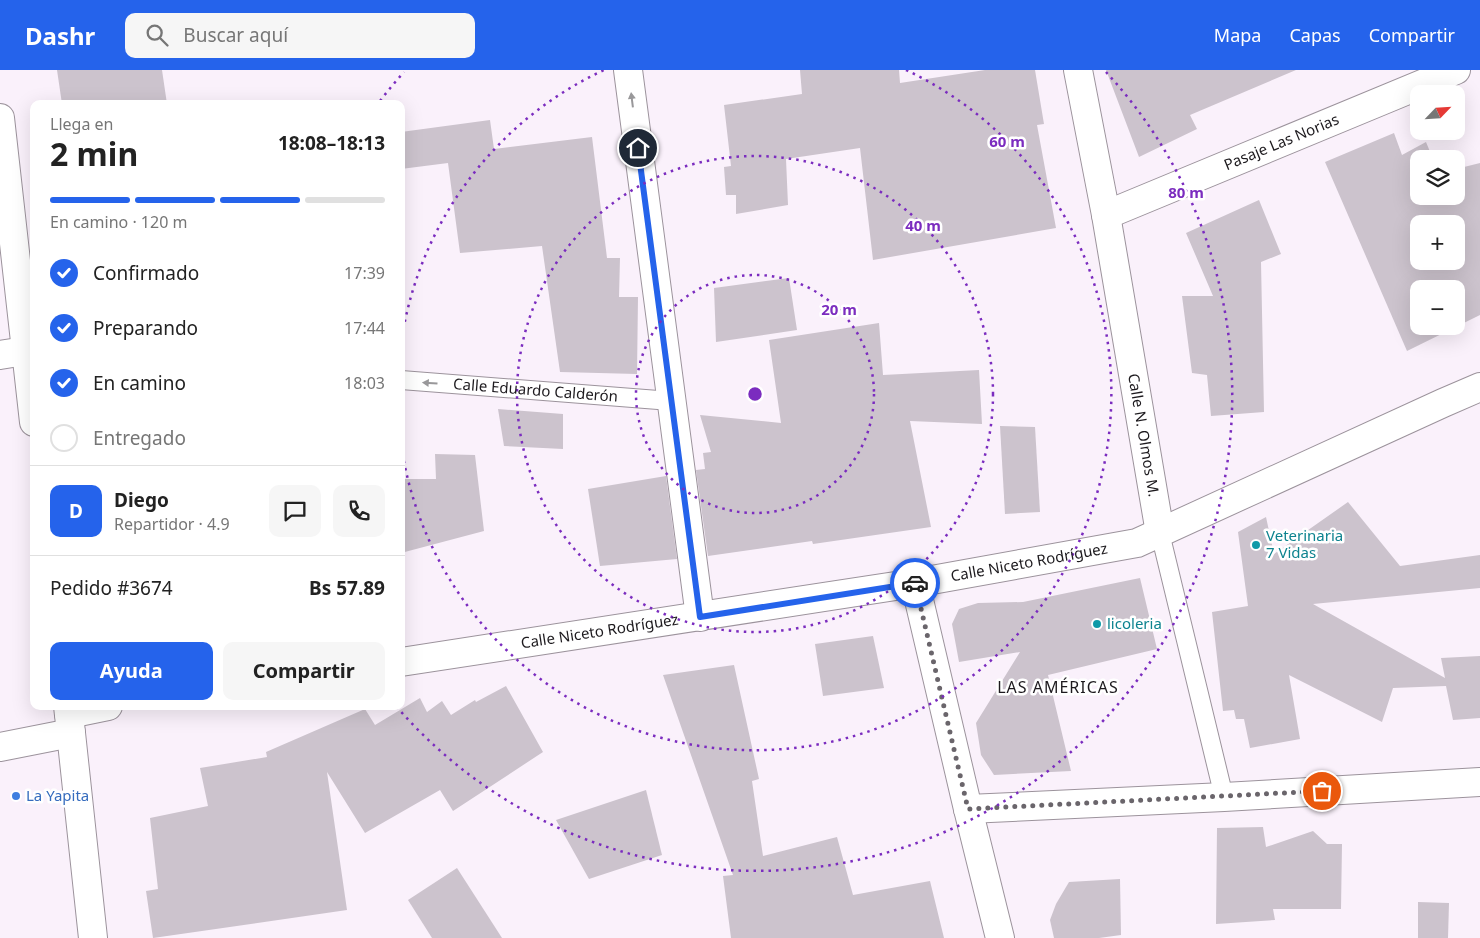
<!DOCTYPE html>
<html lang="es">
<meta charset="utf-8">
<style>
body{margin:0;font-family:"Noto Sans",sans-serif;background:#f6f6f6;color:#222;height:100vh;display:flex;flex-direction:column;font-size:19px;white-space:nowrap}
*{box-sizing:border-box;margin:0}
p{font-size:16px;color:#767676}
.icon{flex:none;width:28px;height:28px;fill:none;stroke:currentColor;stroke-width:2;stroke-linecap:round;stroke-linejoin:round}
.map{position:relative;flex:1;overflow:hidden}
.sheet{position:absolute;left:30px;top:30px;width:375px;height:610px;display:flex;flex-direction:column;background:#fff;border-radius:10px;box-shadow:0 5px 20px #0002}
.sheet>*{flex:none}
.needle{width:32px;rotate:65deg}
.buttons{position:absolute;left:1410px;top:15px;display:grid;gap:10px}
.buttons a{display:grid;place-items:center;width:55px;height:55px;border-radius:10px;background:#fff;box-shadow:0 5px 20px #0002;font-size:25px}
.pin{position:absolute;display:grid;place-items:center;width:42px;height:42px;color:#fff;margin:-21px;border:2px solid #fff;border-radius:50%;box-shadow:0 1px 5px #0007}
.courier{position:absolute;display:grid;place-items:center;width:50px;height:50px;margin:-25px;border:4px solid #2563eb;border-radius:50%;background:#fff;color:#222;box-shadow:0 1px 6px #0007}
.overview em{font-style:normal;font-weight:700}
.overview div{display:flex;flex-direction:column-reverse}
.overview{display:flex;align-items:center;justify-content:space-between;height:85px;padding:0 20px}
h1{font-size:32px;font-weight:700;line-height:38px}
.bar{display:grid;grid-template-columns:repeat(4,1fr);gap:8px 5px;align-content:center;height:60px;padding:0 20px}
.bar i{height:6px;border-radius:4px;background:#e0e0e0}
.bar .selected{background:#2563eb}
.bar p{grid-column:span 4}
.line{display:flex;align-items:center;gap:12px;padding:0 20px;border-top:1px solid #e0e0e0}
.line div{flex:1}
.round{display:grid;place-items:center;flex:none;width:52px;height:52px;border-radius:10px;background:#f6f6f6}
ol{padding:0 20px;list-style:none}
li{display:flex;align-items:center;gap:15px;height:55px}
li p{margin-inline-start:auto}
li .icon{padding:5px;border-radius:50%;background:#2563eb;color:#fff;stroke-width:4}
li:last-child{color:#767676}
li i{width:28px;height:28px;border:2px solid #e0e0e0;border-radius:50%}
.action{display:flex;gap:10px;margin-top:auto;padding:10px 20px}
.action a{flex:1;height:58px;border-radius:10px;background:#2563eb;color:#fff;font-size:20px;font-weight:700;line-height:58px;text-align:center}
.action a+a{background:#f6f6f6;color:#222}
header{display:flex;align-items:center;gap:30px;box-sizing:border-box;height:70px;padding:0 25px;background:#2563eb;color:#fff}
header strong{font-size:24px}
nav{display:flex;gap:28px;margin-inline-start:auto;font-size:18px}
.search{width:350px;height:45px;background:#f6f6f6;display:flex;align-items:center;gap:12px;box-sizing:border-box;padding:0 18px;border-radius:10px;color:#767676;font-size:19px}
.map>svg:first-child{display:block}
.building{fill:#ccc3cd;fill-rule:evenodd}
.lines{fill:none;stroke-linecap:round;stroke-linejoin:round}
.lane-casing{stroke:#9c939c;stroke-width:20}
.street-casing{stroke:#9c939c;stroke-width:30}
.secondary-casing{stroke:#9c939c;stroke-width:30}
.lane{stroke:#fff;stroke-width:18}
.street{stroke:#fff;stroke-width:28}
.secondary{stroke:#fff;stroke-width:28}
.oneway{fill:#99989a}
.done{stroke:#6a656b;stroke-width:5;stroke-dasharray:0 9}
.route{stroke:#2563eb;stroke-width:6}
.ring{fill:none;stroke:#7b2cbf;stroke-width:2.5;stroke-dasharray:2.5 5}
.culture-dot{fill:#0f9aa8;stroke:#fff;stroke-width:2}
.shop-dot{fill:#3f7fe0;stroke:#fff;stroke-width:2}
.labels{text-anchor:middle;stroke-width:5;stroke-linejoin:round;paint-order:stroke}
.street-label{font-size:15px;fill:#1d1a1e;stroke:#fff}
.culture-label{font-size:15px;fill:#0d838f;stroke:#fff;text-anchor:start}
.shop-label{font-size:15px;fill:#366cbe;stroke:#fff;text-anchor:start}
.neighbourhood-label{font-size:16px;letter-spacing:1px;fill:#1d1a1e;stroke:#fff}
.centre{fill:#7b2cbf;stroke:#fff;stroke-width:2.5}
.ring-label{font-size:15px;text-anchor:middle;font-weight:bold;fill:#7b2cbf;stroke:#fff;stroke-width:5;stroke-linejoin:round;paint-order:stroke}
</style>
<header>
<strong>Dashr</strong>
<div class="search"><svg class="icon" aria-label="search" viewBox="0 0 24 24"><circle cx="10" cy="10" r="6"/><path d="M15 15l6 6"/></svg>Buscar aquí</div>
<nav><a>Mapa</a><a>Capas</a><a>Compartir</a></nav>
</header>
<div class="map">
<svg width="1480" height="868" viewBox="0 0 1480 868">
<rect width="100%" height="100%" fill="#faf1fb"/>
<g class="building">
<polygon points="57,0 162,0 167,34 62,34"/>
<polygon points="800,0 899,0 900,13 985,0 1035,0 1044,54 1037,55 1056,158 873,190 860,78 786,89 788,135 736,144 736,125 726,125 724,97 731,96 724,35 802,24"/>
<polygon points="1106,0 1296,0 1190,45 1197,59 1139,87"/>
<polygon points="490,50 494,79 592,67 607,188 620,188 619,227 638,227 637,304 560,302 542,176 460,183 448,93 401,99 401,62"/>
<path d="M 1394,63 L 1402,85 L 1426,72 L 1433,89 L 1419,89 L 1419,126 L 1456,126 L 1456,99 L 1480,93 L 1480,245 L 1407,281 L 1325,92 ZM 1419,154 L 1456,154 L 1456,191 L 1419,191 ZM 1419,219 L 1456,219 L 1456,256 L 1419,256 Z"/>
<polygon points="1259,130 1281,184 1261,192 1264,342 1211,346 1207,305 1192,303 1182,226 1213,226 1186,163"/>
<polygon points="789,208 797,260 716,272 714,218"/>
<polygon points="879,253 883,305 979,300 982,354 910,351 931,457 813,474 812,471 708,486 696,400 705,399 703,383 711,382 700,345 781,353 769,270"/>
<polygon points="498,339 563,344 563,379 504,376"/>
<polygon points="1000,356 1035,357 1040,442 1005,444"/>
<polygon points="435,384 475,385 484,461 401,483 401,409 436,409"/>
<polygon points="666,406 677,489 600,496 588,419"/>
<polygon points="1348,432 1400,496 1480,485 1480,518 1313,534 1445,608 1441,588 1480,586 1480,648 1453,650 1446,616 1393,618 1382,652 1289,605 1300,669 1250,678 1244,649 1236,649 1234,640 1223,641 1212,542 1248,536 1238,462 1266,447 1274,484"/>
<polygon points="1140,508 1157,579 1048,605 1071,701 994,705 981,685 976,653 1020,582 959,592 952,554 959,539 978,533 1023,532"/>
<polygon points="873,566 884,618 823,626 815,574"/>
<polygon points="734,595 759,709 752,711 763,786 837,767 853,825 930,811 944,868 731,868 723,806 733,805 663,605"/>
<polygon points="506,616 543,682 453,741 440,720 365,763 327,702 347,840 153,868 146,821 158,819 150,748 208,736 200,698 267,687 266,682 365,639 375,655 420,628 427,642 442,631 451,645 475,630 476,632"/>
<polygon points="646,720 662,785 589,809 556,750"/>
<polygon points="1263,757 1266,777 1313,761 1327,774 1342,774 1341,839 1273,839 1275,850 1216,854 1217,758"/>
<polygon points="457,798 502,868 432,868 408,830"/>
<polygon points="1120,809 1121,865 1099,868 1054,868 1050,850 1056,834 1069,812"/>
<polygon points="1418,832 1449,833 1448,868 1418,868"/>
</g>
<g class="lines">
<defs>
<g id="lane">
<path id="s1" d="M 401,310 L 671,331"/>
<polyline points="1160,463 1224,727"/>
</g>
<g id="street">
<polyline points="628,0 700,547"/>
<path id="s2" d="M 1078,0 L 1106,145 L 1160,463"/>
<path id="s3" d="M 1106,145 L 1456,0"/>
<polyline points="0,285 25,281"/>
<polyline points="915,513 968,739 1000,868"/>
<polyline points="71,663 93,868"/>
<polyline points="968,739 1224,727 1480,712"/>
</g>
<g id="secondary">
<polyline points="0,48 34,352"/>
<path id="s4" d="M 401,592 L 915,513 L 1137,473 L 1443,333 L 1480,317"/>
<polyline points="69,644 108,636"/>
<polyline points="0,677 71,663 68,636"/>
</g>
</defs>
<use href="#lane" class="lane-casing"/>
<use href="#street" class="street-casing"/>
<use href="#secondary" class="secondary-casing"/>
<use href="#lane" class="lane"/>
<use href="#street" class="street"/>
<use href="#secondary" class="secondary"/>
</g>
<defs><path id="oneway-solid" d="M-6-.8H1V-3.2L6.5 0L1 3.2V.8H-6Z" transform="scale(1.25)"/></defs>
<g class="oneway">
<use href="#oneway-solid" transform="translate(632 30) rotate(-97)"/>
<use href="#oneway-solid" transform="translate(430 313) rotate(-176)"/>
</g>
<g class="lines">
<polyline class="done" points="915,513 968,739 1322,721"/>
<polyline class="route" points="638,78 700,547 915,513"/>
</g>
<g class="ring">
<circle cx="755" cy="324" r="119"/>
<circle cx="755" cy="324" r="238"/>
<path d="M401 274A357 357 0 0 1 604 0M906 0A357 357 0 1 1 401 374"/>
<path d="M380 31A476 476 0 0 1 404 2M1106 2A476 476 0 1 1 396 636"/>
</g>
<g class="culture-dot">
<circle cx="1256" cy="475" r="5"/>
<circle cx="1097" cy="554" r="5"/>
</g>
<circle class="shop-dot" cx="16" cy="726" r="5"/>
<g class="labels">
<g class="street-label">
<text dy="5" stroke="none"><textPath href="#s3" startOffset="190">Pasaje Las Norias</textPath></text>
<text dy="5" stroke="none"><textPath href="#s1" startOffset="135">Calle Eduardo Calderón</textPath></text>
<text dy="5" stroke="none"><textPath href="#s2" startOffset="371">Calle N. Olmos M.</textPath></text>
<text dy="5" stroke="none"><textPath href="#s4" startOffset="636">Calle Niceto Rodríguez</textPath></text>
<text dy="5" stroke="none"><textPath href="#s4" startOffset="201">Calle Niceto Rodríguez</textPath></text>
</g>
<g class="culture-label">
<text x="1266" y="471">Veterinaria<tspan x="1266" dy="17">7 Vidas</tspan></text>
<text x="1107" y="559">licoleria</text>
</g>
<g class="shop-label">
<text x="26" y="731">La Yapita</text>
</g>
<g class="neighbourhood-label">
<text x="1058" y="623">LAS AMÉRICAS</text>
</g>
</g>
<circle cx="755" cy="324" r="8" class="centre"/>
<g class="ring-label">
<text x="1007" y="77">60 m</text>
<text x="1186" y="128">80 m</text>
<text x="923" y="161">40 m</text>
<text x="839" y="245">20 m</text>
</g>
</svg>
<div class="buttons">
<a><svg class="needle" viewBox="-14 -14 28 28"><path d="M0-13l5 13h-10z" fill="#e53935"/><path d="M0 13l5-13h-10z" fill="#767676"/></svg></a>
<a><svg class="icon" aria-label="layers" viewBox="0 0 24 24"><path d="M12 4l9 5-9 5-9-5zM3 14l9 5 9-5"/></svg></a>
<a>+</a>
<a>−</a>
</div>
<div class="pin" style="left:1322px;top:721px;background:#ea580c"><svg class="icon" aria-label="bag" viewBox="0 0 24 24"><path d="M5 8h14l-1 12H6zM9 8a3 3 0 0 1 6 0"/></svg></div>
<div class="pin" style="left:638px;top:78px;background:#1f2937"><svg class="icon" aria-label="home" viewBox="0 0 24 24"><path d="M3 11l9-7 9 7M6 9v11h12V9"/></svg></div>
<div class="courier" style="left:915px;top:513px"><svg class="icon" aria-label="car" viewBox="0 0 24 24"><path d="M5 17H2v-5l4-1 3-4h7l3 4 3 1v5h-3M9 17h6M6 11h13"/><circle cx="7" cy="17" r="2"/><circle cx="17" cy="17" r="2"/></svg></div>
<section class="sheet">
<div class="overview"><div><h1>2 min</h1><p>Llega en</p></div><em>18:08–18:13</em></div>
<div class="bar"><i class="selected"></i><i class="selected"></i><i class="selected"></i><i></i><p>En camino · 120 m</p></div>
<ol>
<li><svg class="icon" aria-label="check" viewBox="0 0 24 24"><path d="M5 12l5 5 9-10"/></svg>Confirmado<p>17:39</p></li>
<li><svg class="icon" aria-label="check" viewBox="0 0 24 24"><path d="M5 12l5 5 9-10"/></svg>Preparando<p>17:44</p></li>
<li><svg class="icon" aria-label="check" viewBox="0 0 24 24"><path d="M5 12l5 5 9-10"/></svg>En camino<p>18:03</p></li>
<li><i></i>Entregado</li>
</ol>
<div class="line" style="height:90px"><b class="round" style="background:#2563eb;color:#fff">D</b><div><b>Diego</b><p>Repartidor · 4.9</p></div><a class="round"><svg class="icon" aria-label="chat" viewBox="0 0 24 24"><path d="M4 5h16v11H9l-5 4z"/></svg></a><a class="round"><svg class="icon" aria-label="phone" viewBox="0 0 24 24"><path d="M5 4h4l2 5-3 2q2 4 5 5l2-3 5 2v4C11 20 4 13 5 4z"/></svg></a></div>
<div class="line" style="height:65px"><div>Pedido #3674</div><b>Bs 57.89</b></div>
<div class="action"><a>Ayuda</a><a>Compartir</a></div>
</section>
</div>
